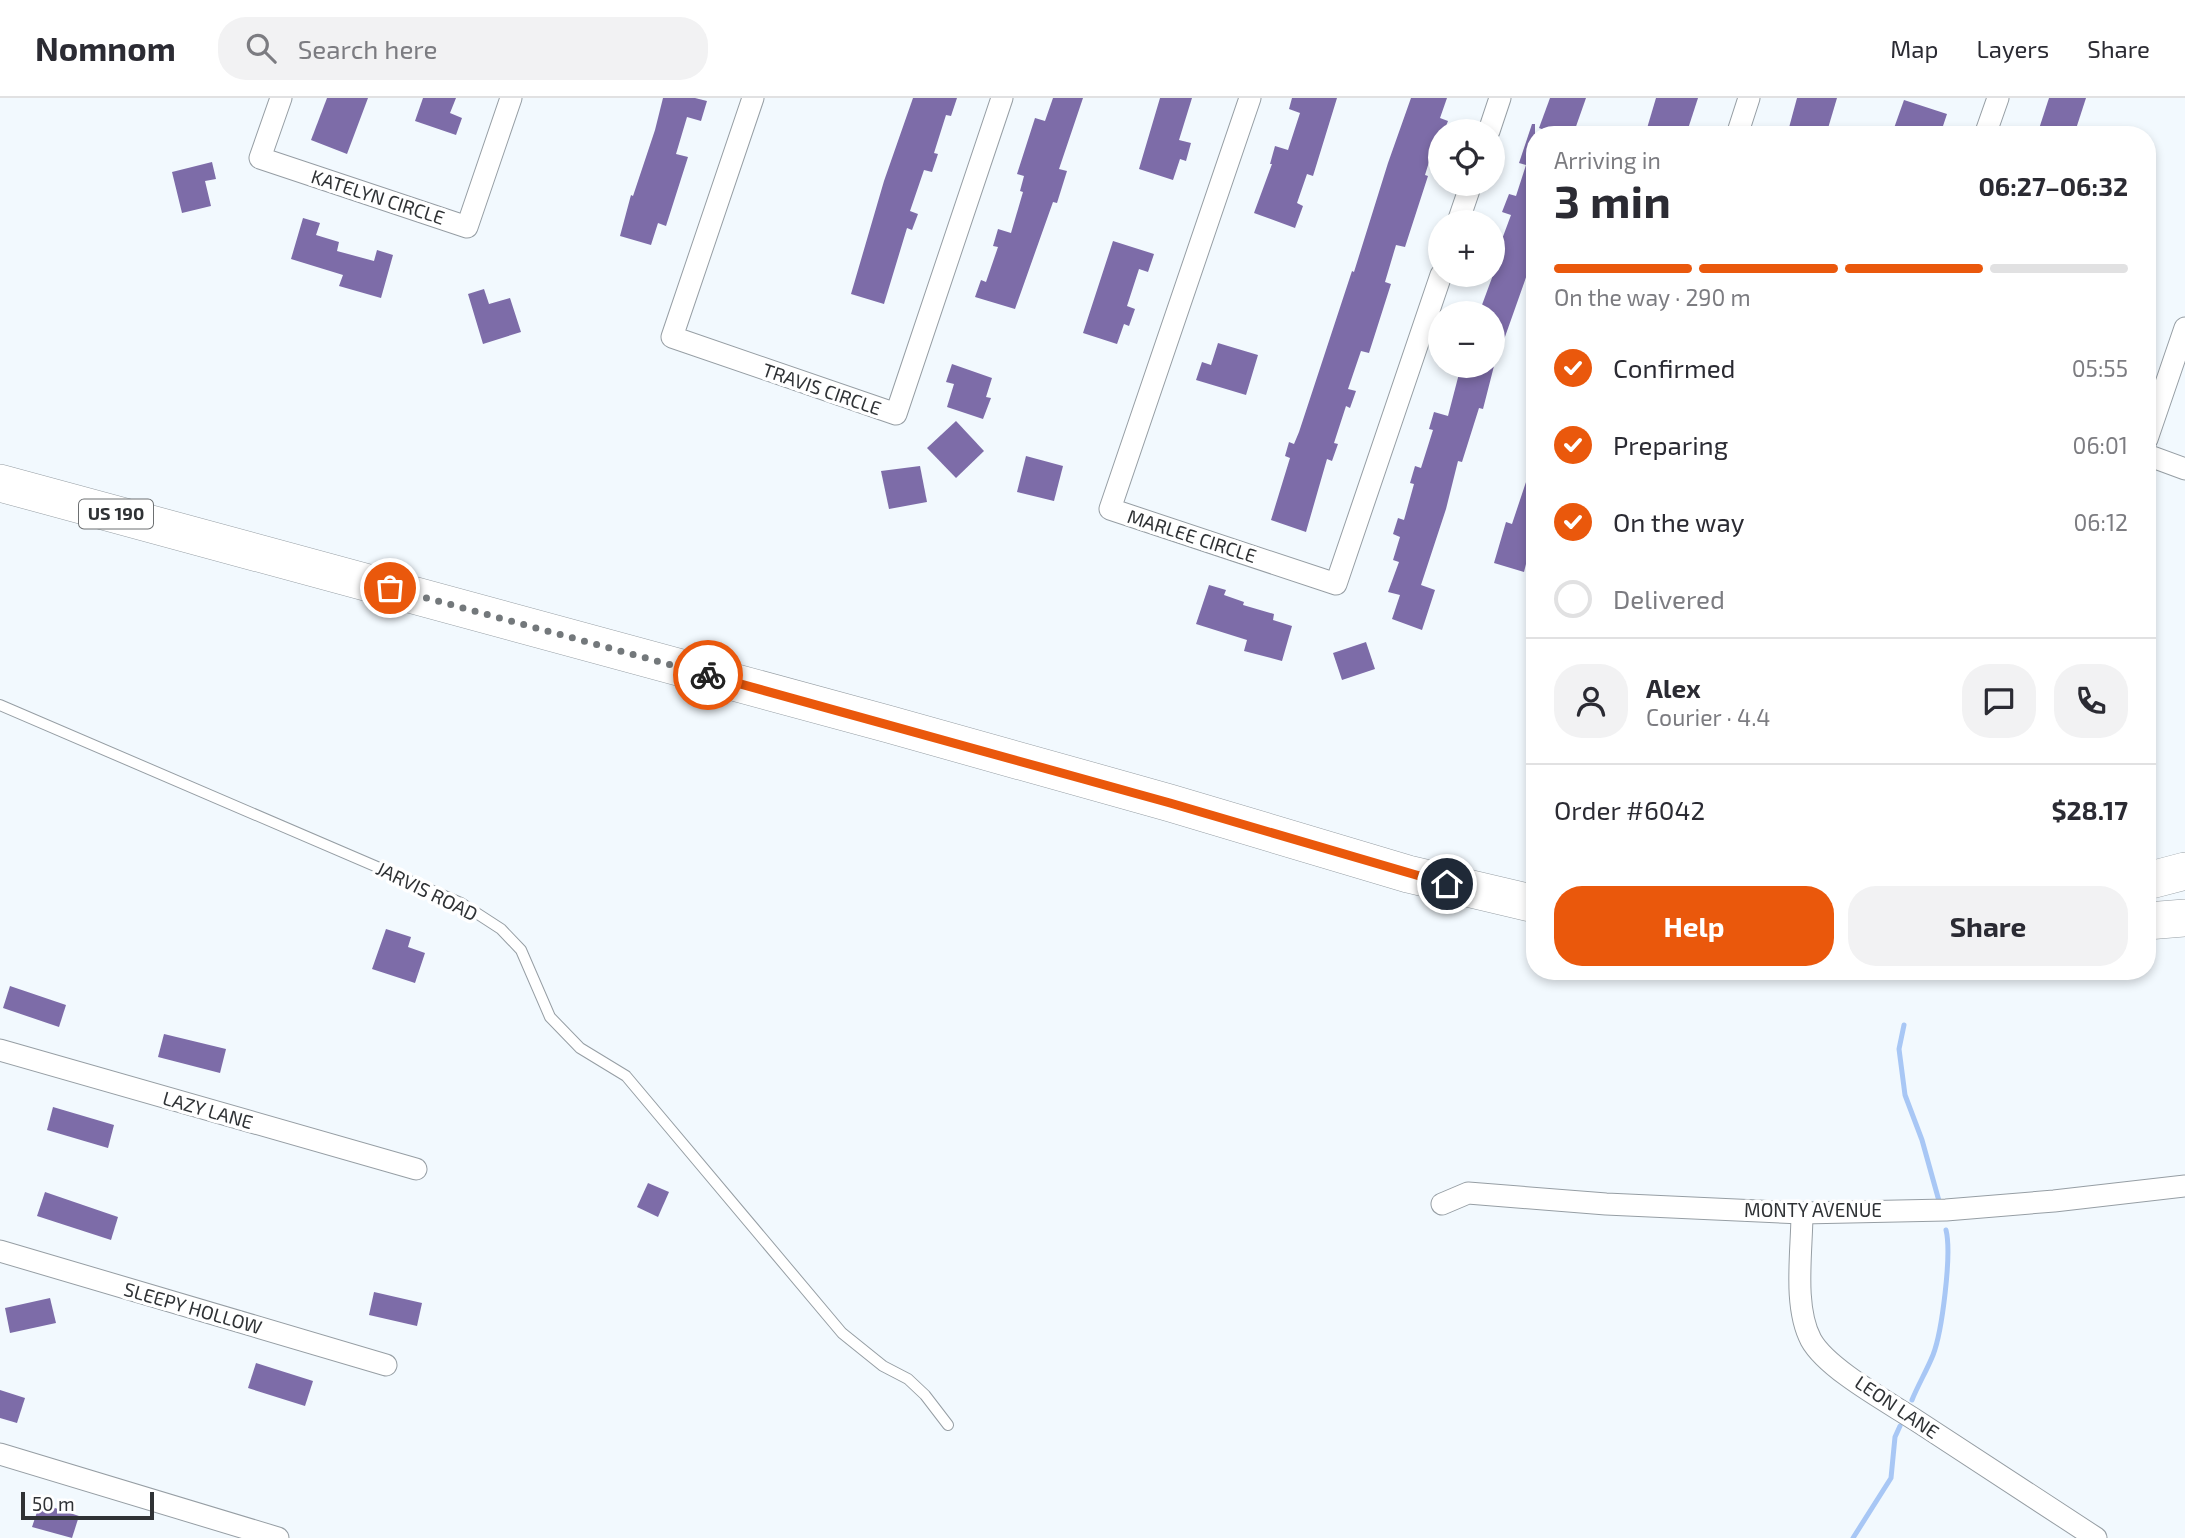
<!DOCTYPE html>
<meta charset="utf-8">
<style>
body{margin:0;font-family:"Exo 2",sans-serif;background:#f2f2f3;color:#2b2b33;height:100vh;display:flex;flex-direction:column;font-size:26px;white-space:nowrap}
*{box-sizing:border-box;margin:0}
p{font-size:23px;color:#7c7c81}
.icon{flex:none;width:38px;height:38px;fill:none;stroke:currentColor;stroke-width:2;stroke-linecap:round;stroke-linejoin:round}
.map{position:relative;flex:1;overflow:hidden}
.details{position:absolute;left:1526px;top:28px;width:630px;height:854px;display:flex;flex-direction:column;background:#fff;border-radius:28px;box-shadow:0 4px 10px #0003}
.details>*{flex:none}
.fabs{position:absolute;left:1428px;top:21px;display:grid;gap:14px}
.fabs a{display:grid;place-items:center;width:77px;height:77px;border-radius:50%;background:#fff;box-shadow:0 4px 10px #0003;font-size:35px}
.scale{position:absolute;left:21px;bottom:18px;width:133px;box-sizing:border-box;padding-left:7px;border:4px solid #2f3235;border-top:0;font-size:19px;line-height:24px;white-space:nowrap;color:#2f3235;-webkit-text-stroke:5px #fff;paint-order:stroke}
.pin{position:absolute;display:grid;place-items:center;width:60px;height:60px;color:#fff;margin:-30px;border:4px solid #fff;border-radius:50%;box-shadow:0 2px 7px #0007}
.courier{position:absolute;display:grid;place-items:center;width:70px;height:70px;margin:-35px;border:5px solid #ea580c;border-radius:50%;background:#fff;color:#222;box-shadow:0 2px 9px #0007}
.headline em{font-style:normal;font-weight:700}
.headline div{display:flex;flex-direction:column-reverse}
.headline{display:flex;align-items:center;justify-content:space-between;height:119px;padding:0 28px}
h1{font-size:46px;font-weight:700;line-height:52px}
.bar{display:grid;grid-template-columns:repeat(4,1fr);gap:10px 7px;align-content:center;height:84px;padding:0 28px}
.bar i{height:9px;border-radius:5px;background:#e1e1e2}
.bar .active{background:#ea580c}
.bar p{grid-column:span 4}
.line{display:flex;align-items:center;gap:18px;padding:0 28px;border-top:2px solid #e1e1e2}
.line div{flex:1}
.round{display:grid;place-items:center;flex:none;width:74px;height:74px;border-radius:28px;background:#f2f2f3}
ol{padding:0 28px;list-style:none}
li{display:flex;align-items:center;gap:21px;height:77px}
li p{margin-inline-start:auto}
li .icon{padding:7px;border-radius:50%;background:#ea580c;color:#fff;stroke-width:4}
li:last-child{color:#7c7c81}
li i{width:38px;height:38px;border:4px solid #e1e1e2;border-radius:50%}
.action{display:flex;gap:14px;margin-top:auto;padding:14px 28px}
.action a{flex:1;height:80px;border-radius:28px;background:#ea580c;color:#fff;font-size:28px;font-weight:700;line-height:80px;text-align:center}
.action a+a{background:#f2f2f3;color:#2b2b33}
header{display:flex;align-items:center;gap:42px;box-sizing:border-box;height:98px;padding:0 35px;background:#fff;border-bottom:2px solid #e1e1e2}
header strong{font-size:33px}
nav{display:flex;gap:38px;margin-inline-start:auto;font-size:24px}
.search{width:490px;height:63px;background:#f2f2f3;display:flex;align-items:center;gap:18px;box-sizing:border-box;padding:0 24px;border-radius:28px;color:#7c7c81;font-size:26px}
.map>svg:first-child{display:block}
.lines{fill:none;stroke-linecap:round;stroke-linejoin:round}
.stream{stroke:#a8c7f5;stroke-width:5}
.building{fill:#7d6ca8}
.lane-casing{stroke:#969ea4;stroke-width:12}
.street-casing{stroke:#969ea4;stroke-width:23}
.highway-casing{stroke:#969ea4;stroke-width:38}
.lane{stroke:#fff;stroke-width:10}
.street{stroke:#fff;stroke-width:21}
.highway{stroke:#fff;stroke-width:37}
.done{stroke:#73787b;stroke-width:7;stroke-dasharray:0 12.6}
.route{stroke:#ea580c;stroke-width:9}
.labels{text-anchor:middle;stroke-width:7;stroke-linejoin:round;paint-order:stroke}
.shield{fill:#fff;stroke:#6d7072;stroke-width:2}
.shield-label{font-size:18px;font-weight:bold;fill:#2f3235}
.street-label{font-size:19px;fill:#2f3235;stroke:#fff}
</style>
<header>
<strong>Nomnom</strong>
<div class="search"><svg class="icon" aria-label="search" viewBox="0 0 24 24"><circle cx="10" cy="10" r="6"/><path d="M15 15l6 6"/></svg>Search here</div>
<nav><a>Map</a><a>Layers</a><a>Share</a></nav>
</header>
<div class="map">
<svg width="2185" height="1440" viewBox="0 0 2185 1440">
<rect width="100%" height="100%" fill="#f2f9fe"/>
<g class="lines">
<g class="stream">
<polyline points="1904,927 1899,951 1905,997 1922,1042 1939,1103"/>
<path d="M 1912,1302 C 1918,1287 1927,1272 1933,1257 C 1942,1234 1952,1156 1946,1132"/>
<polyline points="1853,1440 1891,1380 1895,1339 1900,1328"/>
</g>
</g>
<g class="building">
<polygon points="327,0 368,0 347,56 311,42"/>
<polygon points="423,0 456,0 450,15 462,20 456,37 415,23"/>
<polygon points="663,0 695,0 707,3 701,23 687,19 676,56 688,59 666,128 658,125 651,147 620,138 631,97 633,98 655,32"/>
<polygon points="913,0 957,0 951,18 946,17 934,55 938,56 932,74 924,72 910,113 918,116 912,132 907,130 884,206 851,196 884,83"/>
<polygon points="1053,0 1083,0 1059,71 1067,73 1057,105 1053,104 1015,211 975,199 981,182 986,184 998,149 993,148 998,131 1011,135 1023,94 1020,93 1024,78 1017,76 1035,20 1045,23"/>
<polygon points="1160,0 1192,0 1179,42 1191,45 1186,63 1180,61 1173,82 1139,71"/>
<polygon points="1292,0 1337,0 1313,78 1307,76 1297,105 1303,108 1295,130 1254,115 1272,66 1270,66 1275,48 1288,52 1300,15 1289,11"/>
<polygon points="1411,0 1447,0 1440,20 1448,23 1444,33 1440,33 1440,39 1437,38 1425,77 1428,78 1405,149 1396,147 1385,184 1391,186 1369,255 1361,253 1348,291 1356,293 1350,310 1346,308 1334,345 1338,346 1332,363 1327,361 1306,434 1271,422 1290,360 1285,358 1289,344 1294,346 1299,334 1352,173 1354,174 1388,65"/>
<polygon points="1550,0 1586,0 1573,37 1558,37 1539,30"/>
<polygon points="1656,0 1698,0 1686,37 1645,37"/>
<polygon points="1797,0 1837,0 1826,37 1787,37"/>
<polygon points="2049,0 2086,0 2074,37 2037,37"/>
<polygon points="1904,2 1947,16 1940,37 1906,37 1893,33"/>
<polygon points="1532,26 1535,26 1535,154 1495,267 1493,267 1493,215 1479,215 1493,177 1493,150 1498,152 1511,117 1502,114 1509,96 1516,98 1526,67 1519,65"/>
<polygon points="212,64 216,81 205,83 211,108 182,115 172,74"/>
<polygon points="303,120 320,125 316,137 339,144 337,153 374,163 377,152 393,157 381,200 339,188 343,177 291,161"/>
<polygon points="1113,143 1154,156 1148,174 1139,171 1127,208 1135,211 1129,228 1124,226 1117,246 1083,235"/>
<polygon points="484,191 489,206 510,200 521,234 483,246 468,196"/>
<polygon points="1218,245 1258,257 1246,297 1196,282 1202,264 1211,267"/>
<polygon points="952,266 992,280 986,299 991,300 983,321 947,309 954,286 946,284"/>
<polygon points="1461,268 1494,268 1483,311 1479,310 1462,364 1458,363 1446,411 1421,487 1435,492 1422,532 1392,521 1400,497 1388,494 1399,464 1393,462 1400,439 1393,436 1398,420 1404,422 1414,386 1410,385 1415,368 1421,370 1433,332 1429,331 1434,314 1448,318"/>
<polygon points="956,323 984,353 956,380 927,350"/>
<polygon points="1026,358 1063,368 1054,403 1017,394"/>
<polygon points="1532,366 1535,367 1535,451 1530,450 1524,474 1494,465 1506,424 1512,426"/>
<polygon points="920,368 927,404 889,411 881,373"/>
<polygon points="1209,487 1226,492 1224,497 1244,504 1243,507 1274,516 1273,522 1292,528 1282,563 1244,553 1247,542 1196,526"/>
<polygon points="1366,544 1375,571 1342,582 1333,555"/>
<polygon points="386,831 411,839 408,849 425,855 415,885 372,871"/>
<polygon points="10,888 66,907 59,929 3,910"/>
<polygon points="164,936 226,951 220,975 158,959"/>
<polygon points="53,1009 114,1027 108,1050 47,1032"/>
<polygon points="648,1085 669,1094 658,1119 637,1109"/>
<polygon points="45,1094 118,1119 111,1142 37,1118"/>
<polygon points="374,1194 422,1205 417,1228 369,1217"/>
<polygon points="50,1200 56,1225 10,1235 5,1210"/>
<polygon points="256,1265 313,1283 305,1308 248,1290"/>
<polygon points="0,1292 25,1300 17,1325 0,1320"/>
<polygon points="40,1405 79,1418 72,1440 32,1429"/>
</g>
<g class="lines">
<defs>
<polyline id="lane" points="0,607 461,805 501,831 521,852 550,919 580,950 626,978 842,1235 883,1268 908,1281 925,1297 948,1327"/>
<g id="street">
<polyline points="281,0 260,60 467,129 511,0"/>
<polyline points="753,0 672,239 896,316 1002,0"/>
<polyline points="1250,0 1110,411 1336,486 1441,177"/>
<polyline points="1489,33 1500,0"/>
<polyline points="1737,37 1749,0"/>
<polyline points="1985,37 1998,0"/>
<polyline points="1458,124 1471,86"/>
<polyline points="2147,341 2185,230"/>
<polyline points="2147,357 2185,371"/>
<polyline points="0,952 416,1071"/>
<polyline points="1442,1106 1468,1095 1606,1106 1802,1115 1946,1112 2054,1103 2185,1088"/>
<path d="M 1802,1115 C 1802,1153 1793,1208 1811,1242 C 1827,1271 1888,1304 1917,1323 C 1976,1362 2036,1401 2096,1440"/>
<polyline points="0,1153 386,1267"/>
<polyline points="0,1356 278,1440"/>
</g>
<g id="highway">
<polyline points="0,385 888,626 1170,705 1408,776 1535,806"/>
<polyline points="2147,783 2185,773"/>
<polyline points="2147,823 2185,820"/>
</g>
</defs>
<use href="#lane" class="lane-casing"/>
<use href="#street" class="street-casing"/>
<use href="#highway" class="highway-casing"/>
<use href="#lane" class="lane"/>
<use href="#street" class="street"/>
<use href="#highway" class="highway"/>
</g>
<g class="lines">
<polyline class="done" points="390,490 708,577"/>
<polyline class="route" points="708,577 1170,705 1447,786"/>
</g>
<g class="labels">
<rect class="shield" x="79" y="401.5" width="74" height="29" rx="5"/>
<g class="shield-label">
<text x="116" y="422">US 190</text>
</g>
<g class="street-label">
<text transform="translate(378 99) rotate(18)" y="7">KATELYN CIRCLE</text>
<text transform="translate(822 291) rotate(19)" y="7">TRAVIS CIRCLE</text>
<text transform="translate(1192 438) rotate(18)" y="7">MARLEE CIRCLE</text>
<text transform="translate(427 793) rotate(26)" y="7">JARVIS ROAD</text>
<text transform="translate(208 1012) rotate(16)" y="7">LAZY LANE</text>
<text x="1813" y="1119">MONTY AVENUE</text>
<text transform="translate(193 1210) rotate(16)" y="7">SLEEPY HOLLOW</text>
<text transform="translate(1897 1309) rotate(34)" y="7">LEON LANE</text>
</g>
</g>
</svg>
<div class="fabs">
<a><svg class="icon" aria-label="locate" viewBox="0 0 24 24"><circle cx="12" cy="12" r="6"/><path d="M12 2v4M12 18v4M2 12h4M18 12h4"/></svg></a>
<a>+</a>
<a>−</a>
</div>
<div class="scale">50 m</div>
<div class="pin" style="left:390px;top:490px;background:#ea580c"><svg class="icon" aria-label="bag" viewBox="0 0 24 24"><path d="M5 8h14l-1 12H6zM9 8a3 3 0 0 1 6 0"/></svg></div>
<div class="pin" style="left:1447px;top:786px;background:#1f2937"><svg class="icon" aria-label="home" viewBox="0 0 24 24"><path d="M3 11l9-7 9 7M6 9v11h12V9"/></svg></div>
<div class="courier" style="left:708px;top:577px"><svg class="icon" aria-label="bike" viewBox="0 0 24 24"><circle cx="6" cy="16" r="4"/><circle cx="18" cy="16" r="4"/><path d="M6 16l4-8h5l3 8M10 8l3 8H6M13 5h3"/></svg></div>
<section class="details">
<div class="headline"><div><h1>3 min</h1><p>Arriving in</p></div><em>06:27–06:32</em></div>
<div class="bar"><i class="active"></i><i class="active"></i><i class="active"></i><i></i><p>On the way · 290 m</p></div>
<ol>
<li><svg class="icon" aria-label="check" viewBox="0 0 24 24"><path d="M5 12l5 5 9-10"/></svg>Confirmed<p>05:55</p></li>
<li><svg class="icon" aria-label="check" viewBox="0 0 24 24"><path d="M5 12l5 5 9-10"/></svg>Preparing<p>06:01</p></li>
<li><svg class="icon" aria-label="check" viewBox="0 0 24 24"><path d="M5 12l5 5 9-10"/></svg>On the way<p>06:12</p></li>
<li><i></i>Delivered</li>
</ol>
<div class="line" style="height:126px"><a class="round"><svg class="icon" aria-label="person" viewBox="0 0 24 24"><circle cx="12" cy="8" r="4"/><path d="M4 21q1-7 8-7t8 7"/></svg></a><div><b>Alex</b><p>Courier · 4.4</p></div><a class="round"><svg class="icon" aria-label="chat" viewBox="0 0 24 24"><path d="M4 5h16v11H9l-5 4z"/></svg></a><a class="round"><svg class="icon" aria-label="phone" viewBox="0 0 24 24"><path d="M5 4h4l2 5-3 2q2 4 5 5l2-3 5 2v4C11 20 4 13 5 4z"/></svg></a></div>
<div class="line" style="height:91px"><div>Order #6042</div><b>$28.17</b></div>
<div class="action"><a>Help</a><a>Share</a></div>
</section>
</div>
